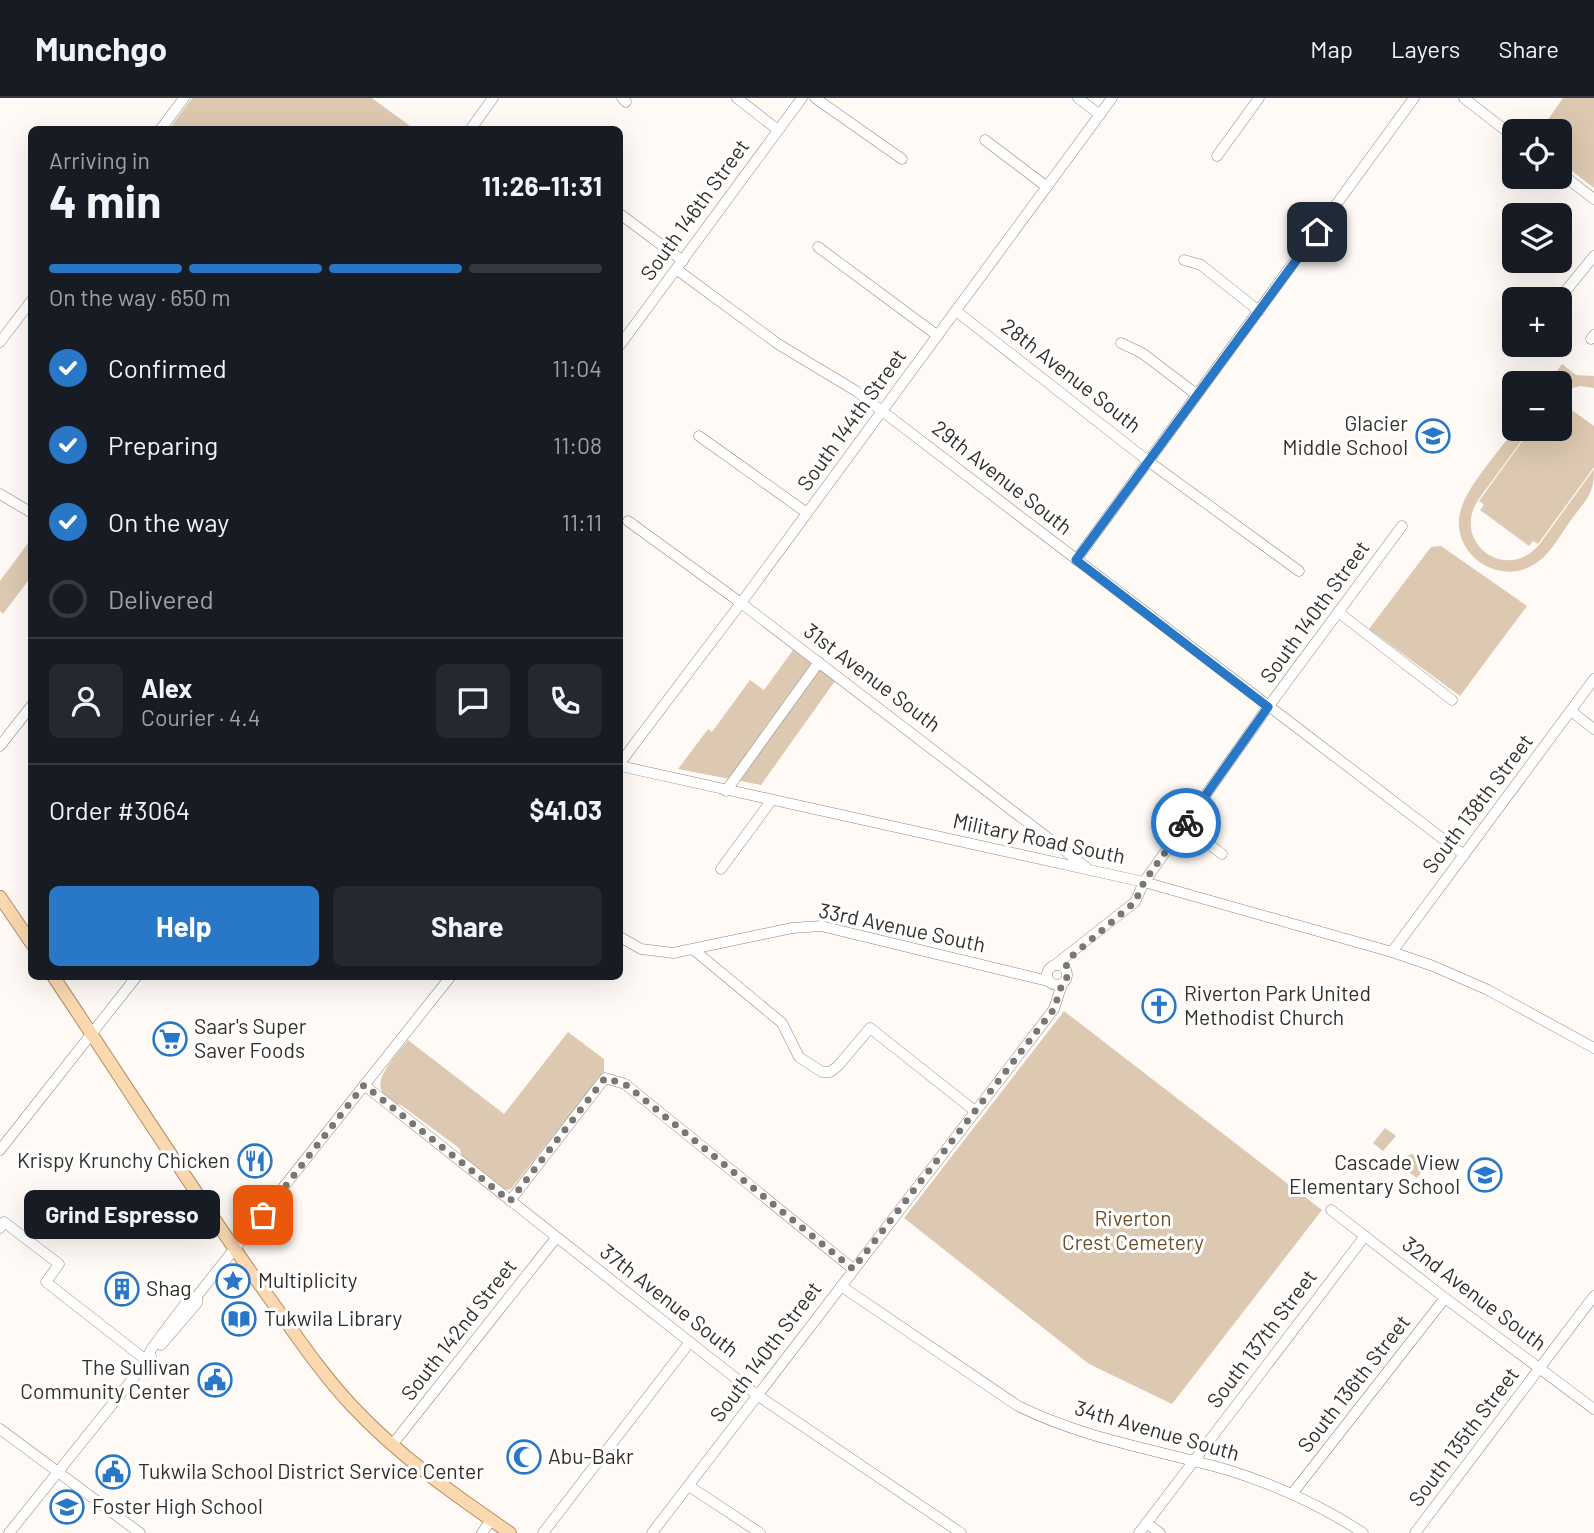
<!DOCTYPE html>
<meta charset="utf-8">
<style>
body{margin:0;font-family:Barlow,sans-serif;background:#242831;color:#f1f3f6;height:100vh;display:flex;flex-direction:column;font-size:26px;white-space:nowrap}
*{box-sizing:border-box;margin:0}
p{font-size:23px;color:#9ea1a6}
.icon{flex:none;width:38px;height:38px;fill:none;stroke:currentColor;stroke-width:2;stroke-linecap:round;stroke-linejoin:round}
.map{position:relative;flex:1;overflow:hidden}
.side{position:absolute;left:28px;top:28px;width:595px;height:854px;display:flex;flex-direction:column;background:#171b24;border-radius:10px;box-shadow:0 7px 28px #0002}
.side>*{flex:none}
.fabs{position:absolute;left:1502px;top:21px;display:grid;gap:14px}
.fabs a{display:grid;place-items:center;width:70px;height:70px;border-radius:10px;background:#171b24;box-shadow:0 7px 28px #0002;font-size:35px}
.pin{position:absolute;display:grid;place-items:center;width:60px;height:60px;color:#fff;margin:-30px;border-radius:14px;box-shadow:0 4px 10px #0006}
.courier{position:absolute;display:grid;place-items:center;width:70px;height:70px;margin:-35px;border:5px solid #2878c7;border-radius:50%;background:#fff;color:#222;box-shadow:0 2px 9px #0007}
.bubble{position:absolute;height:49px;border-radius:10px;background:#171b24;box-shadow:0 7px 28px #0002;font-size:23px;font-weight:700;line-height:49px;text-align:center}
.head em{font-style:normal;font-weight:700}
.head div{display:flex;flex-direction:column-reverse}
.head{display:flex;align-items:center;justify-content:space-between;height:119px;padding:0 21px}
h1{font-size:46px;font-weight:700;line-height:52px}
.bar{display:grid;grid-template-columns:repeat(4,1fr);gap:10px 7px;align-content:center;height:84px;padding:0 21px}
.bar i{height:9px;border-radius:5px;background:#363941}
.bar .active{background:#2878c7}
.bar p{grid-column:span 4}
.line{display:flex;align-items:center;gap:18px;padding:0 21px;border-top:2px solid #363941}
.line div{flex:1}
.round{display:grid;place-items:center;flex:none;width:74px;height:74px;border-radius:10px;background:#242831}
ol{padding:0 21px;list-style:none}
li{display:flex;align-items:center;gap:21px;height:77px}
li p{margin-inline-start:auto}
li .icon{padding:7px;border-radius:50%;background:#2878c7;color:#fff;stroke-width:4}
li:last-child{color:#9ea1a6}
li i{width:38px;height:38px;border:4px solid #363941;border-radius:50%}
.primary-button{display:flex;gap:14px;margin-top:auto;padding:14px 21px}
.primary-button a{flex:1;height:80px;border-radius:10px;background:#2878c7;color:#fff;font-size:28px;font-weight:700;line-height:80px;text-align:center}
.primary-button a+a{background:#242831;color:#f1f3f6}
header{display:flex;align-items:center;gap:42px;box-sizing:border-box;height:98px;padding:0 35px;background:#171b24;border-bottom:2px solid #363941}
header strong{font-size:33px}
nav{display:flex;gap:38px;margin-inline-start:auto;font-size:24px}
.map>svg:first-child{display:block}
.green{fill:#ddc9b1}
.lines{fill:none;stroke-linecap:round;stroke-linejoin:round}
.minor-casing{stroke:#8d867e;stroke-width:11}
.major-casing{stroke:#b28e60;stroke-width:14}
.minor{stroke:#fff;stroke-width:10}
.major{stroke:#fad9b0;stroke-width:12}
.done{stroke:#7a7772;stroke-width:7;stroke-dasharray:0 12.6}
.route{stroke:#2878c7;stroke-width:9}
.labels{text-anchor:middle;stroke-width:6;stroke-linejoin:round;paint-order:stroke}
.street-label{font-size:21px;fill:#33302c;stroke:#fff}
.poi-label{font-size:21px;fill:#33302c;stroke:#fff;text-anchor:start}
.park-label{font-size:21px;fill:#6e4f26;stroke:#fff}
</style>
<header>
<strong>Munchgo</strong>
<nav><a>Map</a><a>Layers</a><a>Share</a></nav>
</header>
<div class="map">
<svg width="1594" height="1435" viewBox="0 0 1594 1435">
<rect width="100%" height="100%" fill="#fffaf5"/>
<g class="green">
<polygon points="192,0 372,0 414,31 169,31"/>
<polygon points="1563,0 1594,0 1594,90 1559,63 1559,33 1540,33"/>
<polygon points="1562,266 1576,277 1594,278 1594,290 1580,288 1559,294 1559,285 1548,285"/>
<polygon points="1559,303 1594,328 1594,369 1538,446 1533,443 1529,448 1480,412 1484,407 1479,403 1531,331 1559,331"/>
<path d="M 1515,331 L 1530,331 L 1478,402 C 1451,445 1506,485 1539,447 L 1594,371 C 1594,398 1586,401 1571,422 C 1560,437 1550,458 1533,467 C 1496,489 1448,453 1461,411 C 1468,387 1500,352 1515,331 Z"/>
<polygon points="31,441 31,479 3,516 0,513 0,483"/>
<polygon points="1441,448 1527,508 1460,598 1369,531 1431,449"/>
<polygon points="793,552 835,583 761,687 678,671 708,631 712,634 750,582 764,592"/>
<polygon points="1064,913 1322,1112 1172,1306 1089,1266 904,1120"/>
<path d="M 568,934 L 604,961 L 604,974 L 510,1092 L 503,1091 L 463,1060 L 459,1050 L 401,1007 C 394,1006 391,1004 386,999 C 368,984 398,956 408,942 L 504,1016 Z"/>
<polygon points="1385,1030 1396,1038 1383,1053 1373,1045"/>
<polygon points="1411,1056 1418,1058 1428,1066 1417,1080 1407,1073 1403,1067 1405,1060"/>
</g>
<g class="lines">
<defs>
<g id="minor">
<polyline points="622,0 626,4"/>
<polyline points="737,0 778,32"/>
<polyline points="815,0 902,61"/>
<polyline points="1078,0 1100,17"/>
<polyline points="1464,0 1514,39"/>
<polyline points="160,32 184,0"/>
<polyline points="470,32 493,0"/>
<polyline points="985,42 1047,89"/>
<polyline points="1217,58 1259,0"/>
<polyline points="1559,74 1594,101"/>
<polyline points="620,116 683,163"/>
<polyline points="818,149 938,238"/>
<polyline points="1184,162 1201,167 1259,213"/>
<polyline points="676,171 778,246 856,293 882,313 1464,757"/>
<polyline points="1559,201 1594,158"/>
<polyline points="956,213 1148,363 1299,473"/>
<polyline points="1591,241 1594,237"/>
<polyline points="0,244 32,202"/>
<polyline points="1121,245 1142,255 1196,296"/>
<polyline points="620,247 802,0"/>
<polyline points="699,338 807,415"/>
<polyline points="0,396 32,415"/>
<polyline points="628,423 741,505 1086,769"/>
<polyline points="1076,462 1414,0"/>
<polyline points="1338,514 1452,602"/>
<polyline points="1571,613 1594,631"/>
<polyline points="0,648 32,607"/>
<polyline points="620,665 741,505 1112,0"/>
<polyline points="620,668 1144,784 1392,854 1433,868 1488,892 1594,950"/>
<polyline points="726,693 819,564"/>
<polyline points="1184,727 1222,756"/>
<polyline points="721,771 771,703"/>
<polyline points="620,839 641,851 673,855 792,830 821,828 1048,883"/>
<polyline points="694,852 782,925 799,959 822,974 830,974 838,968 870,930 975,1013"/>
<polyline points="1392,854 1594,581"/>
<circle cx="1057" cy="877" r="10"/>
<polyline points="1055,867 1135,804 1144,784 1268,609 1402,428"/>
<polyline points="364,987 757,1297 961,1435"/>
<polyline points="0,1052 137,878"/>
<polyline points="510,1103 605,980 625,986 853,1171"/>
<polyline points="1331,1112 1445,1200 1594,1311"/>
<polyline points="0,1130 4,1124 59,1166 46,1184 146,1262"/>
<path d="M 841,1188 L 1018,1308 C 1088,1342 1154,1351 1228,1372 C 1276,1387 1321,1407 1363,1435"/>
<polyline points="161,1247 197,1205 197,1198"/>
<polyline points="146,1262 152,1250 185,1206 190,1200 197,1198 451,878"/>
<polyline points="0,1331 140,1435"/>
<polyline points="392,1347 556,1140"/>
<polyline points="689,1388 760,1435"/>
<polyline points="1292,1396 1445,1200"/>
<polyline points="1146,1425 1160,1435"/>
<polyline points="9,1435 151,1258"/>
<polyline points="482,1435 491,1422"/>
<polyline points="543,1435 690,1244"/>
<polyline points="652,1435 1054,911 1062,886"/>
<polyline points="1139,1435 1365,1138"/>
<polyline points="1415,1435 1594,1198"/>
</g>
<g id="major">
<polyline points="0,799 32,846"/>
<path d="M 53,878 C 122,981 188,1086 260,1187 C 290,1228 318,1272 353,1309 C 400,1359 455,1397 510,1435"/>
</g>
</defs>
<use href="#minor" class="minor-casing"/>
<use href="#major" class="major-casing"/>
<use href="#minor" class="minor"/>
<use href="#major" class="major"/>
</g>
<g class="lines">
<polyline class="done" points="263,1117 364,987 510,1103 605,980 625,986 853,1171 1054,911 1062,886 1067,881 1065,870 1072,858 1135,804 1144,784 1186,725"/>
<polyline class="route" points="1186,725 1268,609 1076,462 1317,134"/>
</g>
<defs>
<symbol id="school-ring" viewBox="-11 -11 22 22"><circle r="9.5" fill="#fff" stroke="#2878c7" stroke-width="1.5"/><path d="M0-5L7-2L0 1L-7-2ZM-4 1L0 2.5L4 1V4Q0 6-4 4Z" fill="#2878c7"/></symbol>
<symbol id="church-ring" viewBox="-11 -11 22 22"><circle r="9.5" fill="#fff" stroke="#2878c7" stroke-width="1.5"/><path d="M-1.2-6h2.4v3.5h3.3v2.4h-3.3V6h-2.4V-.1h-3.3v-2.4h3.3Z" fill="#2878c7"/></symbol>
<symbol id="supermarket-ring" viewBox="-11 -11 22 22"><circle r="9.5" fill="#fff" stroke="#2878c7" stroke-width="1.5"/><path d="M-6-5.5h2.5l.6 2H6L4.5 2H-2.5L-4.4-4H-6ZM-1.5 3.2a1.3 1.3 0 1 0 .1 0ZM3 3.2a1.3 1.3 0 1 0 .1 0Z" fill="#2878c7"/></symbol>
<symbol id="restaurant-ring" viewBox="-11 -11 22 22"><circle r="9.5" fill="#fff" stroke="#2878c7" stroke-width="1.5"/><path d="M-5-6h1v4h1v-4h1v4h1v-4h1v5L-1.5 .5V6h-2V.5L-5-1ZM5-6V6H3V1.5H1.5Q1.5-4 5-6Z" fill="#2878c7"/></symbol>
<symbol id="sight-ring" viewBox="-11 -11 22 22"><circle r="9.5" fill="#fff" stroke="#2878c7" stroke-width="1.5"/><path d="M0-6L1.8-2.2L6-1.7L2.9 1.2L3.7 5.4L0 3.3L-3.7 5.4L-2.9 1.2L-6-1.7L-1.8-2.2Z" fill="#2878c7"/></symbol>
<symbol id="building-ring" viewBox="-11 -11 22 22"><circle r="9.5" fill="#fff" stroke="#2878c7" stroke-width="1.5"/><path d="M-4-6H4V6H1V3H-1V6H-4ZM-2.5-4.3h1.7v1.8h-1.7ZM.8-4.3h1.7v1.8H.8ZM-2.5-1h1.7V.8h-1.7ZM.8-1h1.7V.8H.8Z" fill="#2878c7"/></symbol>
<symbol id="library-ring" viewBox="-11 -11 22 22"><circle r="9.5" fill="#fff" stroke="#2878c7" stroke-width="1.5"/><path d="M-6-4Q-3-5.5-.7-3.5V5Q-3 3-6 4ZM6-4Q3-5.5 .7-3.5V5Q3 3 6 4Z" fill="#2878c7"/></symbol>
<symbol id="civic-ring" viewBox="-11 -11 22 22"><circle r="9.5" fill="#fff" stroke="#2878c7" stroke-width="1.5"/><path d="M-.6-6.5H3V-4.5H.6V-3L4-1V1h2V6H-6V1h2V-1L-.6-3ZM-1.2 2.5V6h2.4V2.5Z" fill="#2878c7"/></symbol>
<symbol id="mosque-ring" viewBox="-11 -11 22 22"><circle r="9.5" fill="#fff" stroke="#2878c7" stroke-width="1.5"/><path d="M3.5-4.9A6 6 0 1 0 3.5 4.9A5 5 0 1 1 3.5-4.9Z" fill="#2878c7"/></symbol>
</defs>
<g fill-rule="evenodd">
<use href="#school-ring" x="1414" y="319" width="38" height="38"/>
<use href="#church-ring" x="1140" y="889" width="38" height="38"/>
<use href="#supermarket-ring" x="151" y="922" width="38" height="38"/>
<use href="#restaurant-ring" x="236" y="1044" width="38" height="38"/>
<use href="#school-ring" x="1466" y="1058" width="38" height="38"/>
<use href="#sight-ring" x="214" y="1164" width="38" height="38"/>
<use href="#building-ring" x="103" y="1172" width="38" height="38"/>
<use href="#library-ring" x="220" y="1202" width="38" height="38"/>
<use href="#civic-ring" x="196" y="1263" width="38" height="38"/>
<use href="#mosque-ring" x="505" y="1340" width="38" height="38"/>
<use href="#civic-ring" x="94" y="1355" width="38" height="38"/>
<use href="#school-ring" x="48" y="1390" width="38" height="38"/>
</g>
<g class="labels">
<g class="street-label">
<text transform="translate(695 112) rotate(-54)" y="7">South 146th Street</text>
<text transform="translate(1071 278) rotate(38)" y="7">28th Avenue South</text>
<text transform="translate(852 322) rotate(-54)" y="7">South 144th Street</text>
<text transform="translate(1002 380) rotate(38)" y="7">29th Avenue South</text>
<text transform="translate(1315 514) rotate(-54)" y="7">South 140th Street</text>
<text transform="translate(872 580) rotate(37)" y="7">31st Avenue South</text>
<text transform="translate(1478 706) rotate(-53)" y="7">South 138th Street</text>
<text transform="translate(1039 741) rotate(12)" y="7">Military Road South</text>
<text transform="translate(902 830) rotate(12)" y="7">33rd Avenue South</text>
<text transform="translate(1474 1196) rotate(37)" y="7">32nd Avenue South</text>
<text transform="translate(669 1203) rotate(38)" y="7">37th Avenue South</text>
<text transform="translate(459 1232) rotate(-52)" y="7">South 142nd Street</text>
<text transform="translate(1262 1241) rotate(-53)" y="7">South 137th Street</text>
<text transform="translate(766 1254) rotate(-53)" y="7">South 140th Street</text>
<text transform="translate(1354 1286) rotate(-52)" y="7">South 136th Street</text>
<text transform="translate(1157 1333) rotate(16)" y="7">34th Avenue South</text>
<text transform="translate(1464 1339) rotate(-53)" y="7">South 135th Street</text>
</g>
<g class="poi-label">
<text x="1408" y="333" text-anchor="end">Glacier<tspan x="1408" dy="24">Middle School</tspan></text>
<text x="1184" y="903">Riverton Park United<tspan x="1184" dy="24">Methodist Church</tspan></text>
<text x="194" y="936">Saar's Super<tspan x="194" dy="24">Saver Foods</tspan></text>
<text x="230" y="1070" text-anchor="end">Krispy Krunchy Chicken</text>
<text x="1460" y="1072" text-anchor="end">Cascade View<tspan x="1460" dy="24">Elementary School</tspan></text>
<text x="258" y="1190">Multiplicity</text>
<text x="146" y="1198">Shag</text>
<text x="264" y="1228">Tukwila Library</text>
<text x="190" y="1277" text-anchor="end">The Sullivan<tspan x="190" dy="24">Community Center</tspan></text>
<text x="548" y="1366">Abu-Bakr</text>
<text x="138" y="1381">Tukwila School District Service Center</text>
<text x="92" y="1416">Foster High School</text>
</g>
<g class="park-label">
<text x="1133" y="1128">Riverton<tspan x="1133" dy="24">Crest Cemetery</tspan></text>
</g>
</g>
</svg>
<div class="fabs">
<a><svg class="icon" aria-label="locate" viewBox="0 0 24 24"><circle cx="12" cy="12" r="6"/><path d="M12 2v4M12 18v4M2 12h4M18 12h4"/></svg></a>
<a><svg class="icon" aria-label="layers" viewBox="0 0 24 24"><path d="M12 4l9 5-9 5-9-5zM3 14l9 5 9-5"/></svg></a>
<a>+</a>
<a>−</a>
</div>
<div class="pin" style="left:263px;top:1117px;background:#ea580c"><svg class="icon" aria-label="bag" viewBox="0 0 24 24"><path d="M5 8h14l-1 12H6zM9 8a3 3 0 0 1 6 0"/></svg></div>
<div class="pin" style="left:1317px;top:134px;background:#1f2937"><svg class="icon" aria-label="home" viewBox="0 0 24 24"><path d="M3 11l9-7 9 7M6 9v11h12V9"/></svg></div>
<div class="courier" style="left:1186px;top:725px"><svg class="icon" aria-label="bike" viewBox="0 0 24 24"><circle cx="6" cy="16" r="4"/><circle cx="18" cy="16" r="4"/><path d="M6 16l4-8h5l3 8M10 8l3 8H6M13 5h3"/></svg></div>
<div class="bubble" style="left:24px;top:1092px;width:196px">Grind Espresso</div>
<section class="side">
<div class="head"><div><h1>4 min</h1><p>Arriving in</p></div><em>11:26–11:31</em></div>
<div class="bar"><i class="active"></i><i class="active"></i><i class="active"></i><i></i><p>On the way · 650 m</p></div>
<ol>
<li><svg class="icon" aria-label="check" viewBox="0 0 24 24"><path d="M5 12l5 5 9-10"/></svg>Confirmed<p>11:04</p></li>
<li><svg class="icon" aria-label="check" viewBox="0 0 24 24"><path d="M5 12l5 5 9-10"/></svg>Preparing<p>11:08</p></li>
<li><svg class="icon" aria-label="check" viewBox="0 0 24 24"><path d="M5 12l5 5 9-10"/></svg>On the way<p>11:11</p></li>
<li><i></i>Delivered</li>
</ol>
<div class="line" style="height:126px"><a class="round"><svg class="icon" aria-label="person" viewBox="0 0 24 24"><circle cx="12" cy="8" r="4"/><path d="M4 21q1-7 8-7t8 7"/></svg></a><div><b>Alex</b><p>Courier · 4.4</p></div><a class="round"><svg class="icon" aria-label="chat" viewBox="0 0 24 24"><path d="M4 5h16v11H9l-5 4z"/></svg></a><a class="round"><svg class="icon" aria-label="phone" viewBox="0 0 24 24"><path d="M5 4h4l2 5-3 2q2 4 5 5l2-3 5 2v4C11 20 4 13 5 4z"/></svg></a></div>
<div class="line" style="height:91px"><div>Order #3064</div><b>$41.03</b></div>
<div class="primary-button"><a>Help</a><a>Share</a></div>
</section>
</div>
